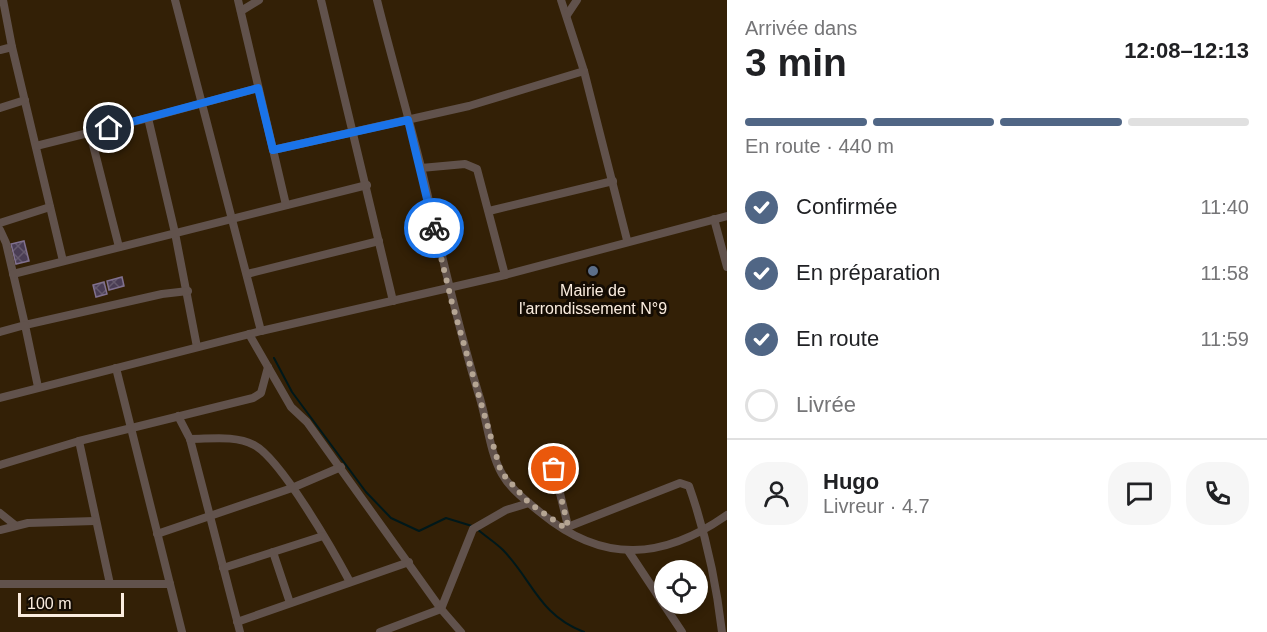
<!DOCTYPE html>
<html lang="fr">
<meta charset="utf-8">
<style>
body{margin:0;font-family:Arial,sans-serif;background:#f6f6f6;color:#202124;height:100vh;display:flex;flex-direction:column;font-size:22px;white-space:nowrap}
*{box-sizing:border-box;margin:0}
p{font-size:20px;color:#757577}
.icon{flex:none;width:33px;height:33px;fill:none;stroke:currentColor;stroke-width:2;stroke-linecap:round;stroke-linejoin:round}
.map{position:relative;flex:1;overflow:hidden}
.drawer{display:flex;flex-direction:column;background:#fff;width:540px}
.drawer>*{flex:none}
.controls{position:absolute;left:654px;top:560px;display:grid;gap:12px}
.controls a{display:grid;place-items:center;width:54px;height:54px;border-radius:50%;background:#fff;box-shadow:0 3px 9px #0003;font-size:30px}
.scale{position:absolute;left:18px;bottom:15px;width:106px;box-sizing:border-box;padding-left:6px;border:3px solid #fbeddf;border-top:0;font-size:16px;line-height:21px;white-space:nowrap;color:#fbeddf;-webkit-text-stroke:4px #140c03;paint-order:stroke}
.pin{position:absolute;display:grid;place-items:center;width:51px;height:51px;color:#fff;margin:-26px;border:3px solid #fff;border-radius:50%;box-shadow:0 2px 6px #0007}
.courier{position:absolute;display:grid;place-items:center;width:60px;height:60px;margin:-30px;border:4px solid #1a73e8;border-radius:50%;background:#fff;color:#222;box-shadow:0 2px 8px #0007}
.headline em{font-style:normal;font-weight:600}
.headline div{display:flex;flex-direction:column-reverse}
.headline{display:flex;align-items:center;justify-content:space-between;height:102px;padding:0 18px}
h1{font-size:39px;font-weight:600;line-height:45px}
.bar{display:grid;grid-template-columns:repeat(4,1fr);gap:9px 6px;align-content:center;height:72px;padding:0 18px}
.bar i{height:8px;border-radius:4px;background:#e0e0e0}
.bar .on{background:#506685}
.bar p{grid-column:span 4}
.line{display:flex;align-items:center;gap:15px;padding:0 18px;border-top:2px solid #e0e0e0}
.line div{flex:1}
.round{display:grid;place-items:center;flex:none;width:63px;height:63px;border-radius:24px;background:#f6f6f6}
ol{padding:0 18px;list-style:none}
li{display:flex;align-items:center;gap:18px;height:66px}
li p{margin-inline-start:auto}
li .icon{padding:6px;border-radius:50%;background:#506685;color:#fff;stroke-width:4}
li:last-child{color:#757577}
li i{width:33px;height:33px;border:3px solid #e0e0e0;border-radius:50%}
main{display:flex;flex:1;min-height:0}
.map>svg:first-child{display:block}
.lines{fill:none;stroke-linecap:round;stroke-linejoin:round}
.stream{stroke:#00181a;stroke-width:2}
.building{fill:url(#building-cross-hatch);stroke:#81718f;stroke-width:1.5}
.minor{stroke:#61524c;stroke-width:8}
.done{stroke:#b5a593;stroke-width:6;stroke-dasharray:0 10.8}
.route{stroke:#1a73e8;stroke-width:8}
.service-dot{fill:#5c6f8a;stroke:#140c03;stroke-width:2}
.labels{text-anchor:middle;stroke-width:6;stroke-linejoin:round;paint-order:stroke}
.poi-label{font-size:16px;fill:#fbeddf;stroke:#140c03}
</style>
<main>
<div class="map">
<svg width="727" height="632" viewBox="0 0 727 632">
<defs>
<pattern id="building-cross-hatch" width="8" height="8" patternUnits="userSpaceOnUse" patternTransform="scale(1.5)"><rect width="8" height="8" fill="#4a3d54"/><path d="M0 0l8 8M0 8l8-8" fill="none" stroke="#65596c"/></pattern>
</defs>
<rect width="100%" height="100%" fill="#332006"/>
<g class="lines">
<g class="stream">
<polyline points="274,358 292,392 366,492 391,518 419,531 446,518 472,526"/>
<path d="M 477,529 C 485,536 495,542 503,550 C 533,581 539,615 584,632"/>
</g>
</g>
<g class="building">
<polygon points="24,241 29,261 16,264 11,244"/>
<polygon points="122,277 124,286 109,290 107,281"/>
<polygon points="104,282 107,294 96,297 93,285"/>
</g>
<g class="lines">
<g class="minor">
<polyline points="175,0 261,331"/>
<polyline points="238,0 286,205"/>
<polyline points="321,0 393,301"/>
<path d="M 377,0 C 391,56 407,111 421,167 C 439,242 455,317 478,392 C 487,418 489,451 502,474 C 511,490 528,502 541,513 C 603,564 663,560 727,515"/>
<polyline points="561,0 584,71 627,240"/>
<polyline points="241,11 259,0"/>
<polyline points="567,15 577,0"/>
<polyline points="12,47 63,261"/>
<polyline points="0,50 12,47 3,0"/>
<polyline points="0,108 25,100"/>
<polyline points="148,118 258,88"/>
<polyline points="90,133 119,247"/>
<polyline points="36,146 148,118 175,233 197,347"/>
<polyline points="273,150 469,106 584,71"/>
<polyline points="421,168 465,164 477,169 505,275"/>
<polyline points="489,211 613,181"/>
<polyline points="714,219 727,267"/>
<polyline points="0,223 50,207"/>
<polyline points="0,230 6,243 25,325 162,294 188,291"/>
<polyline points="13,274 367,185"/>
<polyline points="247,274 379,241"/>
<polyline points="0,332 25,325 38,387"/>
<polyline points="249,334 291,407 307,422 441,609 461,632"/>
<polyline points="116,368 182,632"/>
<polyline points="0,398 261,331 505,275 727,216"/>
<polyline points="178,416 190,439 240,632"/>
<path d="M 190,439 C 211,439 235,435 254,445 C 281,459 334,552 350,582"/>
<polyline points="79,441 110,584"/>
<polyline points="0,465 79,441 253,398 261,393 268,367"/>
<polyline points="554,469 568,526"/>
<polyline points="0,513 15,525"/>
<path d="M 565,528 L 680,483 L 689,486 C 706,534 716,581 722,632"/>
<polyline points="0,530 28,523 95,521"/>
<polyline points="157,534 292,488 341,467"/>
<polyline points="273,552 290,603"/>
<polyline points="629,552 682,632"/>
<polyline points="223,568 323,536"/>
<polyline points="0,584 170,584"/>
<polyline points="237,622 409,562"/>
<polyline points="380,632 441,609 473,529 506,510 529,503"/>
</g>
</g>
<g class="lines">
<polyline class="done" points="434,228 452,303 501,472 529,503 565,528 568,526 554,469"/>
<polyline class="route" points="109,128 258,88 273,150 408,120 434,228"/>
</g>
<circle class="service-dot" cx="593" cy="271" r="6"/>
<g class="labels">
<g class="poi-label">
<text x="593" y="296">Mairie de<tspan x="593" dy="18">l'arrondissement N°9</tspan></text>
</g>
</g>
</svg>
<div class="controls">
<a><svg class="icon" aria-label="locate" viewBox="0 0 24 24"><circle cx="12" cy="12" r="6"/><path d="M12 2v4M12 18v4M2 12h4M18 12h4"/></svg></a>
</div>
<div class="scale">100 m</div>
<div class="pin" style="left:554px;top:469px;background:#ea580c"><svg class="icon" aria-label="bag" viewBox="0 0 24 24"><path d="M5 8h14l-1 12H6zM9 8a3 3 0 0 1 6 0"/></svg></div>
<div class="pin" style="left:109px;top:128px;background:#1f2937"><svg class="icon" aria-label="home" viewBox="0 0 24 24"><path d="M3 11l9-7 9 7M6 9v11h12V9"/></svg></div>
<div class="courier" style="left:434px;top:228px"><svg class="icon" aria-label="bike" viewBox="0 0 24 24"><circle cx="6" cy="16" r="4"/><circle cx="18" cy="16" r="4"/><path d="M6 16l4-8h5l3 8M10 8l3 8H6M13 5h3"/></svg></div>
</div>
<section class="drawer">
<div class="headline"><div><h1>3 min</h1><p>Arrivée dans</p></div><em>12:08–12:13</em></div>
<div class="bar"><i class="on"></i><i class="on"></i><i class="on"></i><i></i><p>En route · 440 m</p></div>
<ol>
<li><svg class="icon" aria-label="check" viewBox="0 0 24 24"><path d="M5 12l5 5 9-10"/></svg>Confirmée<p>11:40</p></li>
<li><svg class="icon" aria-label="check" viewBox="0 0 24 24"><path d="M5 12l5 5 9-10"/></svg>En préparation<p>11:58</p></li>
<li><svg class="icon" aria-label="check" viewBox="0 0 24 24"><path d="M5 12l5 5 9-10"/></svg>En route<p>11:59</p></li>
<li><i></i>Livrée</li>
</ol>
<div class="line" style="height:108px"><a class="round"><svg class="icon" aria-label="person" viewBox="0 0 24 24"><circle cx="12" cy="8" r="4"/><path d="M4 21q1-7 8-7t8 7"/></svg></a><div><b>Hugo</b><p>Livreur · 4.7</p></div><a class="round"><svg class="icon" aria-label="chat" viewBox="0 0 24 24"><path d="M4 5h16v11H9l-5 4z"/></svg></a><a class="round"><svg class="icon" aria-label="phone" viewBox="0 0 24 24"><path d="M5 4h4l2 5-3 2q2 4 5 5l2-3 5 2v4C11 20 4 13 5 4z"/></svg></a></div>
</section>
</main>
